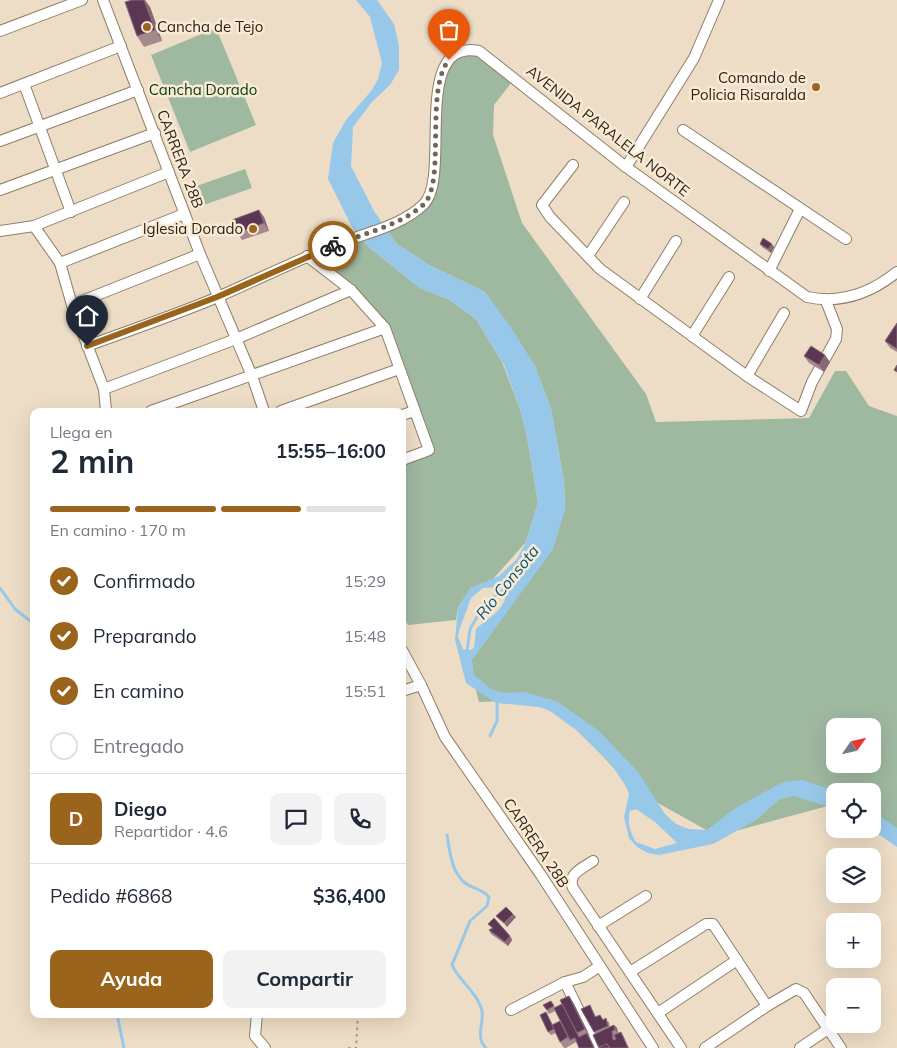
<!DOCTYPE html>
<html lang="es">
<meta charset="utf-8">
<style>
body{margin:0;font-family:Mulish,sans-serif;background:#f2f2f3;color:#1f2937;height:100vh;display:flex;flex-direction:column;font-size:19px;white-space:nowrap}
*{box-sizing:border-box;margin:0}
p{font-size:16px;color:#747a83}
.icon{flex:none;width:28px;height:28px;fill:none;stroke:currentColor;stroke-width:2;stroke-linecap:round;stroke-linejoin:round}
.map{position:relative;flex:1;overflow:hidden}
.panel{position:absolute;left:30px;top:408px;width:376px;height:610px;display:flex;flex-direction:column;background:#fff;border-radius:10px;box-shadow:0 5px 20px #0002}
.panel>*{flex:none}
.needle{width:32px;rotate:56deg}
.controls{position:absolute;left:826px;top:718px;display:grid;gap:10px}
.controls a{display:grid;place-items:center;width:55px;height:55px;border-radius:10px;background:#fff;box-shadow:0 5px 20px #0002;font-size:25px}
.pin{position:absolute;display:grid;place-items:center;width:42px;height:42px;color:#fff;margin:-51px -21px;border-radius:50% 50% 50% 0;rotate:-45deg;box-shadow:0 0 5px #0007}
.pin .icon{rotate:45deg}
.courier{position:absolute;display:grid;place-items:center;width:50px;height:50px;margin:-25px;border:4px solid #9a641c;border-radius:50%;background:#fff;color:#222;box-shadow:0 1px 6px #0007}
.headline em{font-style:normal;font-weight:700}
.headline div{display:flex;flex-direction:column-reverse}
.headline{display:flex;align-items:center;justify-content:space-between;height:85px;padding:0 20px}
h1{font-size:32px;font-weight:700;line-height:38px}
.bar{display:grid;grid-template-columns:repeat(4,1fr);gap:8px 5px;align-content:center;height:60px;padding:0 20px}
.bar i{height:6px;border-radius:4px;background:#e0e1e3}
.bar .current{background:#9a641c}
.bar p{grid-column:span 4}
.line{display:flex;align-items:center;gap:12px;padding:0 20px;border-top:1px solid #e0e1e3}
.line div{flex:1}
.round{display:grid;place-items:center;flex:none;width:52px;height:52px;border-radius:10px;background:#f2f2f3}
ol{padding:0 20px;list-style:none}
li{display:flex;align-items:center;gap:15px;height:55px}
li p{margin-inline-start:auto}
li .icon{padding:5px;border-radius:50%;background:#9a641c;color:#fff;stroke-width:4}
li:last-child{color:#747a83}
li i{width:28px;height:28px;border:2px solid #e0e1e3;border-radius:50%}
.cta{display:flex;gap:10px;margin-top:auto;padding:10px 20px}
.cta a{flex:1;height:58px;border-radius:10px;background:#9a641c;color:#fff;font-size:20px;font-weight:700;line-height:58px;text-align:center}
.cta a+a{background:#f2f2f3;color:#1f2937}
.map>svg:first-child{display:block}
.green{fill:#9fb8a0;fill-rule:evenodd}
.water{fill:#98c8e9;fill-rule:evenodd}
.lines{fill:none;stroke-linecap:round;stroke-linejoin:round}
.stream{stroke:#98c8e9;stroke-width:3}
.minor-casing{stroke:#8d7f6a;stroke-width:12}
.path{stroke:#a39785;stroke-width:2;stroke-dasharray:2.5 4;stroke-linecap:butt}
.minor{stroke:#fff;stroke-width:10}
.wall{fill:#a48a8d}
.shaded-wall{fill:#876976}
.building{fill:#5b3754;stroke:#876976}
.done{stroke:#6f6558;stroke-width:5;stroke-dasharray:0 9}
.route{stroke:#9a641c;stroke-width:6}
.poi-dot{fill:#9a641c;stroke:#fbead3;stroke-width:2}
.labels{text-anchor:middle;stroke-width:5;stroke-linejoin:round;paint-order:stroke}
.poi-label{font-size:15px;fill:#2b251c;stroke:#fbead3;text-anchor:end}
.park-label{font-size:15px;fill:#003d0d;stroke:#fbead3}
.street-label{font-size:15px;fill:#2b251c;stroke:#fbead3}
.water-label{font-size:16px;font-style:italic;fill:#005881;stroke:#fbead3}
</style>
<div class="map">
<svg width="897" height="1048" viewBox="0 0 897 1048">
<rect width="100%" height="100%" fill="#edddc6"/>
<g class="green">
<polygon points="216,28 256,125 190,152 151,55"/>
<path d="M 472,50 L 515,78 L 494,105 L 493,135 L 522,223 L 646,394 L 656,422 L 809,418 L 835,371 L 846,371 L 869,406 L 897,416 L 897,830 L 873,811 L 872,791 L 835,791 L 835,804 L 717,836 L 633,789 L 550,699 L 479,702 L 469,661 L 565,510 L 564,481 L 551,409 L 535,366 L 485,292 L 429,265 L 397,244 L 384,226 L 426,203 L 445,65 ZM 835,726 L 872,726 L 872,764 L 835,764 Z"/>
<polygon points="245,169 252,188 195,208 188,189"/>
<polygon points="358,235 370,248 420,288 448,299 476,319 502,362 520,409 527,437 538,503 526,542 493,579 471,588 458,607 456,620 408,625 403,617 403,460 429,451 385,328 307,256"/>
</g>
<g class="water">
<path d="M 356,0 L 377,0 L 394,24 L 399,46 L 399,70 L 390,85 L 372,102 L 353,127 L 351,166 L 374,211 L 397,244 L 429,265 L 485,292 L 510,326 L 535,366 L 551,409 L 564,481 L 565,510 L 553,549 L 472,660 L 474,675 L 491,689 L 504,693 L 525,692 L 558,702 L 599,731 L 638,772 L 665,814 L 676,824 L 689,829 L 707,830 L 734,809 L 783,782 L 802,780 L 835,791 L 835,809 L 794,796 L 780,799 L 756,820 L 713,844 L 659,855 L 648,853 L 637,847 L 629,838 L 624,817 L 629,794 L 625,785 L 611,764 L 576,730 L 550,711 L 539,707 L 496,703 L 466,683 L 455,640 L 458,607 L 471,588 L 499,576 L 517,559 L 526,542 L 538,503 L 527,437 L 520,409 L 504,365 L 476,319 L 448,299 L 420,288 L 370,248 L 352,227 L 328,179 L 333,143 L 346,120 L 372,90 L 378,79 L 382,63 L 370,17 ZM 502,587 L 506,589 C 507,610 490,616 476,629 L 474,648 L 470,650 L 463,649 L 458,637 L 459,631 L 471,598 L 483,588 ZM 636,809 L 655,822 L 677,843 L 655,849 L 636,842 C 630,832 627,822 630,811 Z"/>
<polygon points="873,811 897,828 897,847 871,829 872,829"/>
</g>
<g class="lines">
<g class="stream">
<polyline points="0,588 15,609 34,624"/>
<polyline points="467,652 470,629 484,605 508,586"/>
<polyline points="490,736 497,721 497,700"/>
<path d="M 447,835 C 450,852 451,871 465,883 C 472,889 480,887 489,897 L 487,906 L 470,921 L 452,965 C 459,981 478,993 482,1011 C 484,1024 475,1037 486,1048"/>
<polyline points="117,1014 124,1048"/>
</g>
<defs>
<g id="minor">
<polyline points="103,0 200,254 252,376 264,411"/>
<polyline points="0,31 82,0"/>
<polyline points="24,84 71,212"/>
<polyline points="0,93 121,46"/>
<polyline points="683,130 846,239"/>
<polyline points="0,141 138,90"/>
<polyline points="573,165 542,205 550,217 600,269 747,376 801,411 812,382 836,339 837,329 826,301"/>
<polyline points="626,167 694,58 719,0"/>
<polyline points="0,190 155,133"/>
<polyline points="34,226 60,263 72,305 104,389 106,411"/>
<polyline points="0,231 34,226 169,172"/>
<polyline points="307,256 351,290 385,328 429,450 402,460"/>
<polyline points="588,256 624,202"/>
<polyline points="60,263 184,214"/>
<polyline points="769,271 800,209"/>
<polyline points="640,299 676,241"/>
<polyline points="72,305 200,254"/>
<polyline points="692,336 729,277"/>
<path d="M 87,346 C 131,330 175,315 218,297 C 256,280 294,262 332,246 C 361,234 401,227 424,204 C 452,176 410,38 479,51 L 626,167 L 807,297 C 840,304 871,293 897,272"/>
<polyline points="747,376 784,313"/>
<polyline points="104,389 236,339 351,290"/>
<polyline points="151,411 385,328"/>
<polyline points="281,411 399,369"/>
<polyline points="402,415 415,411"/>
<polyline points="402,650 421,685 445,737 541,875 653,1048"/>
<polyline points="402,691 421,685"/>
<path d="M 593,861 C 583,868 567,874 573,888 L 681,1048"/>
<polyline points="598,926 646,896"/>
<polyline points="630,972 706,924 713,924 767,1006"/>
<polyline points="565,982 597,1048"/>
<polyline points="511,1010 565,982 583,977 600,966"/>
<polyline points="658,1013 737,960"/>
<polyline points="257,1014 255,1036 265,1048"/>
<polyline points="705,1048 767,1006 796,989 804,993 841,1048"/>
<polyline points="800,1048 828,1029"/>
</g>
</defs>
<use href="#minor" class="minor-casing"/>
<polyline class="path" points="348,1048 356,1048 358,1014"/>
<use href="#minor" class="minor"/>
</g>
<g class="wall">
<polygon points="150,7 162,41 144,47 137,36"/>
<polygon points="264,217 269,231 242,240 237,233"/>
<polygon points="760,244 774,247 771,253 762,247"/>
<polygon points="897,323 897,352 890,348 885,341"/>
<polygon points="804,356 830,362 824,372 809,363"/>
<polygon points="488,924 510,936 512,940 508,946 491,934 489,930 492,928"/>
<polygon points="569,996 574,1004 595,1048 576,1042 566,1048 564,1048 560,1042 556,1033 551,1035 548,1032 546,1012 553,1025 563,1025 555,1011 549,1014 543,1005 551,1001 555,1008 562,1004"/>
<polygon points="581,1009 592,1009 596,1017 609,1022 610,1027 614,1025 617,1028 618,1033 621,1032 623,1035 629,1048 599,1048 595,1034"/>
</g>
<g class="shaded-wall">
<polygon points="144,0 145,0 150,7 162,41 155,30"/>
<polygon points="259,210 264,217 269,231 264,223"/>
<polygon points="772,244 774,247 771,253 768,249"/>
<polygon points="825,355 830,362 824,372 819,365"/>
<polygon points="513,914 516,917 507,927 504,923"/>
<polygon points="510,936 512,940 508,946 505,942"/>
<polygon points="569,996 574,1004 590,1036 585,1029"/>
<polygon points="614,1025 617,1028 618,1033 615,1030"/>
</g>
<g class="building">
<polygon points="132,0 144,0 155,30 137,36 125,2"/>
<polygon points="259,210 264,223 237,233 232,220"/>
<polygon points="763,238 772,244 768,249 760,244"/>
<polygon points="897,323 897,349 885,341"/>
<polygon points="811,346 825,355 819,365 804,356"/>
<polygon points="897,365 897,372 894,370"/>
<polygon points="506,907 513,914 504,923 496,916"/>
<polygon points="494,918 510,936 505,942 489,930 493,928 488,924"/>
<polygon points="569,996 585,1029 577,1033 560,1000"/>
<polygon points="551,1001 554,1006 547,1010 543,1005"/>
<polygon points="562,1004 579,1037 587,1033 594,1048 579,1048 575,1038 570,1040 554,1008"/>
<polygon points="590,1005 595,1017 600,1015 603,1020 606,1018 608,1026 594,1032 581,1009"/>
<polygon points="546,1012 554,1029 548,1032 540,1015"/>
<polygon points="560,1021 568,1037 560,1042 552,1025"/>
<polygon points="614,1025 615,1030 612,1031 613,1040 616,1039 614,1035 621,1032 628,1048 610,1048 607,1044 599,1048 593,1035"/>
<polygon points="607,1044 609,1048 600,1048 599,1047"/>
</g>
<g class="lines">
<path class="done" d="M 333,246 C 363,233 399,226 423,205 C 447,184 424,89 449,60"/>
<polyline class="route" points="87,346 217,297 333,246"/>
</g>
<g class="poi-dot">
<circle cx="147" cy="27" r="5"/>
<circle cx="816" cy="87" r="5"/>
<circle cx="253" cy="229" r="5"/>
</g>
<g class="labels">
<g class="poi-label">
<text x="157" y="32" text-anchor="start">Cancha de Tejo</text>
<text x="806" y="83">Comando de<tspan x="806" dy="17">Policia Risaralda</tspan></text>
<text x="243" y="234">Iglesia Dorado</text>
</g>
<g class="park-label">
<text x="203" y="95">Cancha Dorado</text>
</g>
<g class="street-label">
<text transform="translate(608 131) rotate(38)" y="5">AVENIDA PARALELA NORTE</text>
<text transform="translate(180 159) rotate(69)" y="5">CARRERA 28B</text>
<text transform="translate(536 843) rotate(56)" y="5">CARRERA 28B</text>
</g>
<g class="water-label">
<text transform="translate(507 582) rotate(-51)" y="6">Río Consota</text>
</g>
</g>
</svg>
<div class="controls">
<a><svg class="needle" viewBox="-14 -14 28 28"><path d="M0-13l5 13h-10z" fill="#e53935"/><path d="M0 13l5-13h-10z" fill="#747a83"/></svg></a>
<a><svg class="icon" aria-label="locate" viewBox="0 0 24 24"><circle cx="12" cy="12" r="6"/><path d="M12 2v4M12 18v4M2 12h4M18 12h4"/></svg></a>
<a><svg class="icon" aria-label="layers" viewBox="0 0 24 24"><path d="M12 4l9 5-9 5-9-5zM3 14l9 5 9-5"/></svg></a>
<a>+</a>
<a>−</a>
</div>
<div class="pin" style="left:449px;top:60px;background:#ea580c"><svg class="icon" aria-label="bag" viewBox="0 0 24 24"><path d="M5 8h14l-1 12H6zM9 8a3 3 0 0 1 6 0"/></svg></div>
<div class="pin" style="left:87px;top:346px;background:#1f2937"><svg class="icon" aria-label="home" viewBox="0 0 24 24"><path d="M3 11l9-7 9 7M6 9v11h12V9"/></svg></div>
<div class="courier" style="left:333px;top:246px"><svg class="icon" aria-label="bike" viewBox="0 0 24 24"><circle cx="6" cy="16" r="4"/><circle cx="18" cy="16" r="4"/><path d="M6 16l4-8h5l3 8M10 8l3 8H6M13 5h3"/></svg></div>
<section class="panel">
<div class="headline"><div><h1>2 min</h1><p>Llega en</p></div><em>15:55–16:00</em></div>
<div class="bar"><i class="current"></i><i class="current"></i><i class="current"></i><i></i><p>En camino · 170 m</p></div>
<ol>
<li><svg class="icon" aria-label="check" viewBox="0 0 24 24"><path d="M5 12l5 5 9-10"/></svg>Confirmado<p>15:29</p></li>
<li><svg class="icon" aria-label="check" viewBox="0 0 24 24"><path d="M5 12l5 5 9-10"/></svg>Preparando<p>15:48</p></li>
<li><svg class="icon" aria-label="check" viewBox="0 0 24 24"><path d="M5 12l5 5 9-10"/></svg>En camino<p>15:51</p></li>
<li><i></i>Entregado</li>
</ol>
<div class="line" style="height:90px"><b class="round" style="background:#9a641c;color:#fff">D</b><div><b>Diego</b><p>Repartidor · 4.6</p></div><a class="round"><svg class="icon" aria-label="chat" viewBox="0 0 24 24"><path d="M4 5h16v11H9l-5 4z"/></svg></a><a class="round"><svg class="icon" aria-label="phone" viewBox="0 0 24 24"><path d="M5 4h4l2 5-3 2q2 4 5 5l2-3 5 2v4C11 20 4 13 5 4z"/></svg></a></div>
<div class="line" style="height:65px"><div>Pedido #6868</div><b>$36,400</b></div>
<div class="cta"><a>Ayuda</a><a>Compartir</a></div>
</section>
</div>
